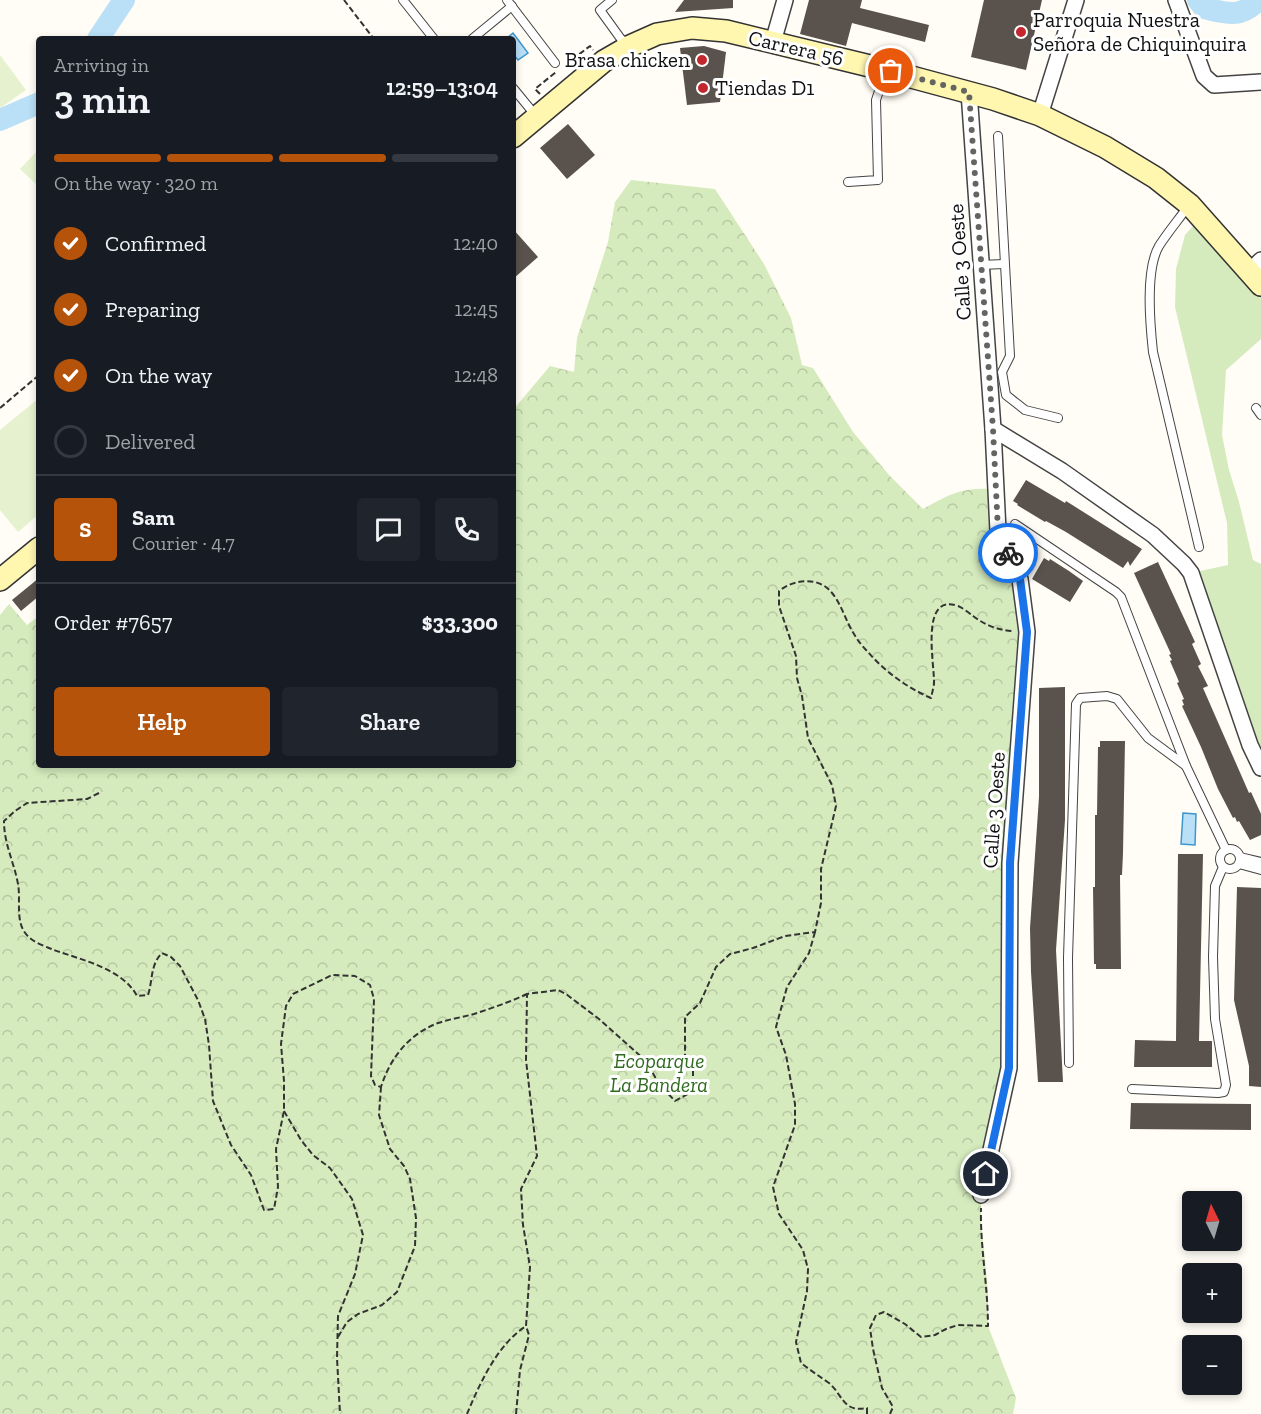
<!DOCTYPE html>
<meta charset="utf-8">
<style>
body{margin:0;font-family:"Zilla Slab",serif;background:#20242c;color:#f1f3f6;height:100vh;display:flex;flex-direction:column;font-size:22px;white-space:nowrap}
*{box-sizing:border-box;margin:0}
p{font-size:20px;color:#9ea1a6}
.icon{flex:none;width:33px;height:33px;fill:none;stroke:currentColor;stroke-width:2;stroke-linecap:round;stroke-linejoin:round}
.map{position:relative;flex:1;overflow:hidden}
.panel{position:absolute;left:36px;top:36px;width:480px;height:732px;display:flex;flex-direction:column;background:#171b24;border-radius:6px;box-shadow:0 3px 9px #0003}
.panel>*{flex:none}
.needle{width:39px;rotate:355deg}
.controls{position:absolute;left:1182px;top:1191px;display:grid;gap:12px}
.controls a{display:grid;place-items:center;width:60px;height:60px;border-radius:6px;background:#171b24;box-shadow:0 3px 9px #0003;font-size:30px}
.pin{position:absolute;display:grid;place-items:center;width:51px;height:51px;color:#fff;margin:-26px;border:3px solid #fff;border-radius:50%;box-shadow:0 2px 6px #0007}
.courier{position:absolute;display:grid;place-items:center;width:60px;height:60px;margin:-30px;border:4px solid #1a73e8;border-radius:50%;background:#fff;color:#222;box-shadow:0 2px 8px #0007}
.headline em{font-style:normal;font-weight:600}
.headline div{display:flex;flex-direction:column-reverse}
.headline{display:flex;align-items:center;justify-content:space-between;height:102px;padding:0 18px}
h1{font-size:39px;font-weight:600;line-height:45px}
.bar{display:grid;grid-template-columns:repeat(4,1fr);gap:9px 6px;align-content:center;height:72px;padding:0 18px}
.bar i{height:8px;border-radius:4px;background:#363941}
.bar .current{background:#b45309}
.bar p{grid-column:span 4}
.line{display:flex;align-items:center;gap:15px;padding:0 18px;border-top:2px solid #363941}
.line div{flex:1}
.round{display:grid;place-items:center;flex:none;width:63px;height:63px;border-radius:6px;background:#20242c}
ol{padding:0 18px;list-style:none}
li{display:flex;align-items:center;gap:18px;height:66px}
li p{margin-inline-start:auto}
li .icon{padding:6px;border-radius:50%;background:#b45309;color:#fff;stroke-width:4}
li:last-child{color:#9ea1a6}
li i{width:33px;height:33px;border:3px solid #363941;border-radius:50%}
.button{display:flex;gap:12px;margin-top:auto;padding:12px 18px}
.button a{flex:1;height:69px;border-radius:6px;background:#b45309;color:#fff;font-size:24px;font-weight:600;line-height:69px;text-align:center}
.button a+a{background:#20242c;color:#f1f3f6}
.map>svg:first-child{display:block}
.grass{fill:#d5ebbd}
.park{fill:url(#park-crowns)}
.pitch{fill:#e6f2cf}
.water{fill:#b9e0f7;stroke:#3f96cf;stroke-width:1.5}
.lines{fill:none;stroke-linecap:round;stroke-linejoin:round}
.river{stroke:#b9e0f7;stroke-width:22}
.building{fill:#5a524d}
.lane-casing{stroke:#444;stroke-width:10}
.street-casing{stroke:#444;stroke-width:18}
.secondary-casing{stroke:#333;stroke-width:24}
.path{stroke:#333;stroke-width:2;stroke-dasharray:6 3;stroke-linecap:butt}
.lane{stroke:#fff;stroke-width:8}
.street{stroke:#fff;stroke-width:15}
.secondary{stroke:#fff6b0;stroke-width:21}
.done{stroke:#646461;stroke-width:6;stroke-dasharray:0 10.8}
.route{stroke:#1a73e8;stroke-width:8}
.poi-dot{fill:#c4262e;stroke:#fff;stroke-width:2}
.labels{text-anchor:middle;stroke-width:6;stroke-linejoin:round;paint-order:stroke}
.poi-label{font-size:21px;fill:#111;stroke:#fff;text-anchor:start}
.street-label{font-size:21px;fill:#111;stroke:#fff}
.park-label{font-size:21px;font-style:italic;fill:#2f6b1f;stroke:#fff}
</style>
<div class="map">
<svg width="1261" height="1414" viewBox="0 0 1261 1414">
<defs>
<pattern id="park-crowns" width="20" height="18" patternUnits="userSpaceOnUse" patternTransform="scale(1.5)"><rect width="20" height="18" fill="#d5ebbd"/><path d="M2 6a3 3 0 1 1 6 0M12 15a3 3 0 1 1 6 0" fill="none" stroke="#b6c8a1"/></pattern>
</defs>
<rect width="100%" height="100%" fill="#fffdf5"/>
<polygon class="grass" points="1201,217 1261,285 1261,339 1226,370 1222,435 1229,470 1239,502 1253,560 1261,564 1261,768 1191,573 1228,565 1227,523 1175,307 1176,269 1185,235"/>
<path class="park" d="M 631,180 L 715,189 L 764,264 L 791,318 L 802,365 L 813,368 L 853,432 L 889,475 L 923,509 C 951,493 963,487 995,489 L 998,531 L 1020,579 L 1027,632 L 1009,1068 L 981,1195 L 981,1220 L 988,1291 L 988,1326 L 1016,1398 L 1013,1414 L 0,1414 L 0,615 L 9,604 L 27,625 L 39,616 L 39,765 L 513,765 L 513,410 L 550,366 L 574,372 L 577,338 L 608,242 L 615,202 Z"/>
<g class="pitch">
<polygon points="0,55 26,90 0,108"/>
<polygon points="39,149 39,187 20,169"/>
<polygon points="39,398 39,514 18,532 0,510 0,430"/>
</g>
<g class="water">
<polygon points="513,33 528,53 518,60 513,54 513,39 506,39"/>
<polygon points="1183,813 1196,814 1195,845 1181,844"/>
</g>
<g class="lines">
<g class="river">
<path d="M 1198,0 L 1204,8 C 1226,13 1241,19 1258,0"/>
<polyline points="98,39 124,0"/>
<polyline points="0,120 39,103"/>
</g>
</g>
<g class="building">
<polygon points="684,0 733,0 733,8 675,12"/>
<polygon points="809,0 862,0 860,8 929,25 925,42 852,23 846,46 800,34"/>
<polygon points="984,0 1042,0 1026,70 971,57"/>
<polygon points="704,46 726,52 720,102 687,105 680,48"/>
<polygon points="568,124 595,155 567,179 540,148"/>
<polygon points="513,229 538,257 513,279"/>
<polygon points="1026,480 1065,503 1066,501 1142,549 1130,566 1128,561 1123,568 1066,532 1046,521 1045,522 1017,505 1018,504 1013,501"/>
<polygon points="1044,558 1049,561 1050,559 1069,571 1083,581 1070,602 1032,579"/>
<polygon points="1158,562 1195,642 1192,644 1201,664 1198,666 1208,686 1203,688 1249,793 1251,792 1261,814 1261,835 1250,840 1239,821 1237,822 1235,817 1233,818 1218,789 1201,747 1182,706 1184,705 1182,700 1184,699 1177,683 1179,682 1177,677 1170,661 1172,660 1169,655 1171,654 1134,573"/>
<polygon points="39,578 39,596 21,611 12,600"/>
<polygon points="1065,687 1065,820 1056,950 1063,1082 1038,1082 1031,972 1030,928 1039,797 1039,688"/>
<polygon points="1100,741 1125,741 1123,853 1122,875 1120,875 1121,969 1096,969 1096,964 1094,964 1093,887 1095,887 1095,815 1097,815 1098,747 1100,747"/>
<polygon points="1178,854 1203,854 1199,1041 1212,1041 1212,1067 1134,1067 1135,1040 1176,1041"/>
<polygon points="1237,887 1261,888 1261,1087 1249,1086 1249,1066 1234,1000"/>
<polygon points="1131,1103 1251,1104 1251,1130 1130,1129"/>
</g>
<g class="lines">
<defs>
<g id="lane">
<polyline points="403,0 434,39"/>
<polyline points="507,0 555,63"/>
<polyline points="612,0 600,10 621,39 629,45"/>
<polyline points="472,39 512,6"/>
<polyline points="513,88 536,116"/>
<polyline points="998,136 1010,356 1002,372 1006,395 1025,410 1058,418"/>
<polyline points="848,182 878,180 876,100 880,88 889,74"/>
<path d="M 1189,205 C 1179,219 1168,232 1159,246 C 1145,270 1150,324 1153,352 L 1199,547"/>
<polyline points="981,265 1004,264"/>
<polyline points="1256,408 1261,415"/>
<polyline points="1015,524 1116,592 1121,597 1186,766 1226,850"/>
<circle cx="1230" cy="859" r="10"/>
<polyline points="1240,857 1261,862"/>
<polyline points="1239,864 1261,870"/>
<polyline points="1069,1063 1068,958 1076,704 1080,698 1107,696 1117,699 1148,738 1186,766"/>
<polyline points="1132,1089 1218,1093 1224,1092 1226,1085 1215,1019 1213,957 1215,886 1223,867"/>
</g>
<g id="street">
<polyline points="1176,0 1204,76 1214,85 1261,82"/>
<polyline points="773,42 785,0"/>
<polyline points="969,92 993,429 998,531 1020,579 1027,632 1010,863 1009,1068 981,1195"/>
<polyline points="1040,115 1076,0"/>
<polyline points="1250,271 1261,260"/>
<polyline points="993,429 1062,471 1153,535 1184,564 1191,573 1250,745 1261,768"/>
</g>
<g id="secondary">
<polyline points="513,137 604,61 630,46 657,34 692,28 726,31 878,68 993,99 1040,115 1105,147 1156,178 1190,205 1261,285"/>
<polyline points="0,580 39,548"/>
</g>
</defs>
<use href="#lane" class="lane-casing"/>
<use href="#street" class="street-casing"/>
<use href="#secondary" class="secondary-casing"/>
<g class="path">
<polyline points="344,0 374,39"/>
<polyline points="565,65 590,46 593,50"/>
<polyline points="540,94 535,89 556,72"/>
<polyline points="0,408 39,375"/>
<path d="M 99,793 L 87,799 L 27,803 L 15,811 L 4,821 C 4,844 14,862 18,884 C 21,900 15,921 26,934 C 33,943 45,946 54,950 C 82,960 123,969 137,996 L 148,995 C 153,980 150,965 162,953 L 171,957 L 180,966 L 198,1000 L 205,1019 L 209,1045 L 213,1101 L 231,1145 L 251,1175 L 264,1210 L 274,1209 L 278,1187 L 276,1149 L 284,1111 L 284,1081 L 281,1044 L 286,1006 L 293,994 L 332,975 L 355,976 L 370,985 L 374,999 L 371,1076 L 375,1085 L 381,1087 C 390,1058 409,1034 438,1023 C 450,1019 463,1017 474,1014 C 492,1008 510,1002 527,994"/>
<path d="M 815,932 L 809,953 L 787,987 L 776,1027 L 786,1055 L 795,1104 L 795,1125 L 773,1187 L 779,1214 L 803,1250 L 808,1269 L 807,1291 L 796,1342 L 801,1363 C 810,1370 819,1376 829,1383 C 843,1395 843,1413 867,1408 L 867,1414"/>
<polyline points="284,1111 301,1140 313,1155 330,1168 352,1199 363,1235 355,1274 338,1316 337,1358 340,1414"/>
<polyline points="338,1337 347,1322 358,1314 382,1305 397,1292 415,1246 416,1218 410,1179 404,1166 390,1149 379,1115 381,1087"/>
<path d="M 467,1414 C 480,1383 497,1345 526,1326"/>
<path d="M 516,1414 L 520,1370 L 529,1335 L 526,1326 L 530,1267 L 523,1225 L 521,1189 L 537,1156 L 526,1060 L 527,994 L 558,990 L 566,994 L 599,1019 L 646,1061 L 659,1084 L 675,1101 L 693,1091 L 693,1071 L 685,1055 L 685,1017 L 700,1003 L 716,967 L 730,954 L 753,948 L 785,936 L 815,932 L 821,903 L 821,869 L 836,806 L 832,785 L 808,738 L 802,696 L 797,678 L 796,656 L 779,606 L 779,591 C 794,579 819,576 832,593 C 842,605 846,622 854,634 C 858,641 863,647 868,652 C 885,672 908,688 931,698 C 932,694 933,689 934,684 C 935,666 919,592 958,606 C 963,608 969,613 973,616 C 985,625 997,630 1012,631"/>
<path d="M 890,1414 L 893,1407 L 882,1388 L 873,1349 L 870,1328 L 876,1315 L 884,1312 L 905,1324 L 921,1337 L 935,1335 L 946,1329 L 958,1325 L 988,1326 C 988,1286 980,1247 981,1208"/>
</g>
<use href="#lane" class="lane"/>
<use href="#street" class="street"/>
<use href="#secondary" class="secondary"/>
</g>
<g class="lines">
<polyline class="done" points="891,71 969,92 993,429 998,531 1008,553"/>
<polyline class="route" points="986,1174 1009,1068 1010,863 1027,632 1020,579 1008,553"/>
</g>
<g class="poi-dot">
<circle cx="1021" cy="32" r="6"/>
<circle cx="702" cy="60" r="6"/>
<circle cx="703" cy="88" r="6"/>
</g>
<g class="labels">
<g class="poi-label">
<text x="1033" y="27">Parroquia Nuestra<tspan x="1033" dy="24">Señora de Chiquinquira</tspan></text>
<text x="690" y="67" text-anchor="end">Brasa chicken</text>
<text x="715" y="95">Tiendas D1</text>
</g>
<g class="street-label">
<text transform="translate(796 48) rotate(13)" y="7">Carrera 56</text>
<text transform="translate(960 262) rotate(-94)" y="7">Calle 3 Oeste</text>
<text transform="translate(994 810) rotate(-86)" y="7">Calle 3 Oeste</text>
</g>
<g class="park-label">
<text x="659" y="1068">Ecoparque<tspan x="659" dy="24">La Bandera</tspan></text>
</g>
</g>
</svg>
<div class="controls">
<a><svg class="needle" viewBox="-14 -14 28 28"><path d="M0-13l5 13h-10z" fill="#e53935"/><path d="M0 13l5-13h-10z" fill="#9ea1a6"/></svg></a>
<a>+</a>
<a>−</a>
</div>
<div class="pin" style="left:891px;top:71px;background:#ea580c"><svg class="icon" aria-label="bag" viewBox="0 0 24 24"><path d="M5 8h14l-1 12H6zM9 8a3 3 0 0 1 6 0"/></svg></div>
<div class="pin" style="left:986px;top:1174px;background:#1f2937"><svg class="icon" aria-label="home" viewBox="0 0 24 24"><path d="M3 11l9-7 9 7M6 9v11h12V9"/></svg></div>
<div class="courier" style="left:1008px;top:553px"><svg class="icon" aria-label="bike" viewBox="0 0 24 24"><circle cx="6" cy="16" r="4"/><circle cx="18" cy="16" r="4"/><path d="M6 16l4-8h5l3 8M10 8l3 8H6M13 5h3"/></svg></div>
<section class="panel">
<div class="headline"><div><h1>3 min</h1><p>Arriving in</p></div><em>12:59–13:04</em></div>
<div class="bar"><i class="current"></i><i class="current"></i><i class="current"></i><i></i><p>On the way · 320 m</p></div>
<ol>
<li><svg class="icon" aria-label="check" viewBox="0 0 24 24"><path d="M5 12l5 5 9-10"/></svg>Confirmed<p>12:40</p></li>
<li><svg class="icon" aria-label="check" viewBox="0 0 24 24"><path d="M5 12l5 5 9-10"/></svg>Preparing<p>12:45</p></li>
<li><svg class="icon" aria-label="check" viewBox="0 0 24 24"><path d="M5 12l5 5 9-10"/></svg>On the way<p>12:48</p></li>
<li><i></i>Delivered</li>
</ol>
<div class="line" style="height:108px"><b class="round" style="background:#b45309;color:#fff">S</b><div><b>Sam</b><p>Courier · 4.7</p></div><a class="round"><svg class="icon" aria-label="chat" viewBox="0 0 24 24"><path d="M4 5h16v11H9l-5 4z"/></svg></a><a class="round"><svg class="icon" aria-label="phone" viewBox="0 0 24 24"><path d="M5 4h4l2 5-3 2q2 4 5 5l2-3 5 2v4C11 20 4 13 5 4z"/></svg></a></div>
<div class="line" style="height:78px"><div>Order #7657</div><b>$33,300</b></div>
<div class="button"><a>Help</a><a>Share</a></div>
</section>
</div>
